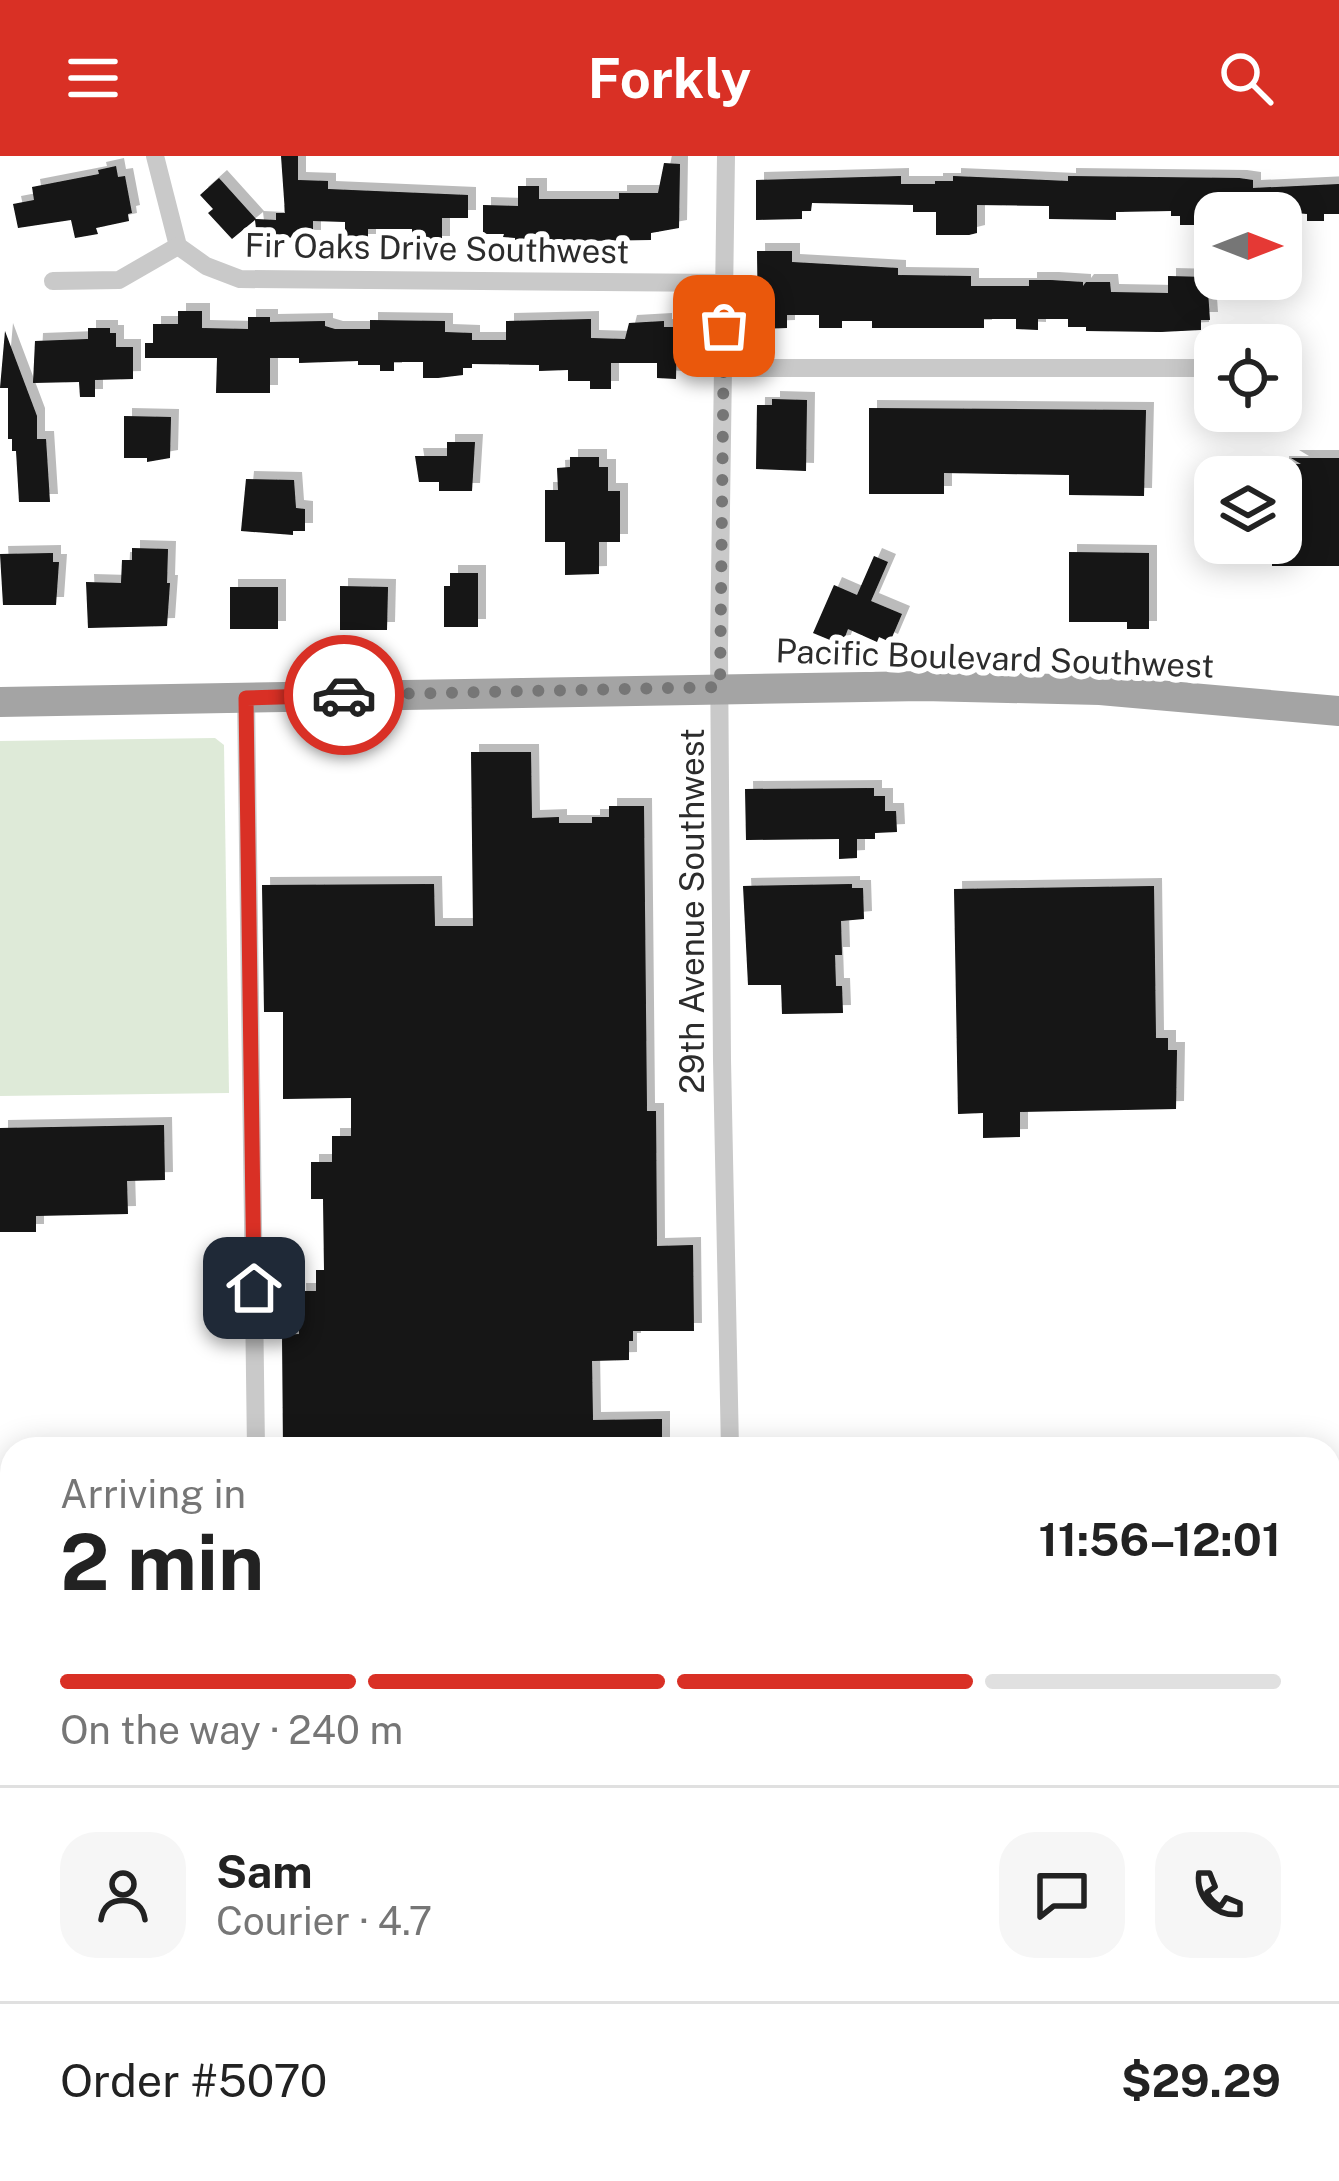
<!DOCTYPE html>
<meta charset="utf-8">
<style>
body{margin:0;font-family:"Public Sans",sans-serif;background:#f6f6f6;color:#222;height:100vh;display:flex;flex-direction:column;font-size:45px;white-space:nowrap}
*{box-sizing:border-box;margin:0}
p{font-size:39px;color:#767676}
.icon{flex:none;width:66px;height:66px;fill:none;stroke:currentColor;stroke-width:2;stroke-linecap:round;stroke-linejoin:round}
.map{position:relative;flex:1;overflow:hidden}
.panel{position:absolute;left:0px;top:1281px;width:1341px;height:744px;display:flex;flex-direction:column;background:#fff;border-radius:36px 36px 0 0;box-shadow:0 6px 30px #0003}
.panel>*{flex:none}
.needle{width:78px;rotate:90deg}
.buttons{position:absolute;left:1194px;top:36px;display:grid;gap:24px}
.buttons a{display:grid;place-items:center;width:108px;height:108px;border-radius:24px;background:#fff;box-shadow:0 6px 30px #0003;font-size:60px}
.pin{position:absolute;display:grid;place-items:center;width:102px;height:102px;color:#fff;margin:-51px;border-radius:24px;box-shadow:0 6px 18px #0006}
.courier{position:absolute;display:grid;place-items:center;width:120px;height:120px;margin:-60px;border:9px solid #d93025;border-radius:50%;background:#fff;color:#222;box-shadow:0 3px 15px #0007}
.summary em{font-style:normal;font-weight:700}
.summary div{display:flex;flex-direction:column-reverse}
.summary{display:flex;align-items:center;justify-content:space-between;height:204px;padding:0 60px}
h1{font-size:78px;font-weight:700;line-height:90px}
.bar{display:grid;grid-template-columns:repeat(4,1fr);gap:18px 12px;align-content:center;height:144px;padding:0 60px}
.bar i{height:15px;border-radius:9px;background:#e0e0e0}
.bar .current{background:#d93025}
.bar p{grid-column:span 4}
.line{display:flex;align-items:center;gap:30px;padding:0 60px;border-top:3px solid #e0e0e0}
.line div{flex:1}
.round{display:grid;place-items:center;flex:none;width:126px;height:126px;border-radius:36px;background:#f6f6f6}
header{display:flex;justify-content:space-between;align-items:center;height:156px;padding:0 60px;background:#d93025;color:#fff;font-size:54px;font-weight:700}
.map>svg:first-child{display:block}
.green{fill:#deead8}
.building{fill:#131313;filter:url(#shadow)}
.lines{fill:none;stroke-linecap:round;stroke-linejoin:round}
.minor{stroke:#c9c9c9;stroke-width:18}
.primary{stroke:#a4a4a4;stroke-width:30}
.rail{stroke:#818181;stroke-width:6;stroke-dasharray:12 9;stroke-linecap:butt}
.done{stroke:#767676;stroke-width:12;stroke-dasharray:0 21.6}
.route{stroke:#d93025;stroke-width:15}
.labels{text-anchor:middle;stroke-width:12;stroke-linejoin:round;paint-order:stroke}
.street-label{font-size:33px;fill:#2c2c2c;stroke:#fff}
</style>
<header><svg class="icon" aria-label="menu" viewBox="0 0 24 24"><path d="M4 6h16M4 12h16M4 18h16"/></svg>Forkly<svg class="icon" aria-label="search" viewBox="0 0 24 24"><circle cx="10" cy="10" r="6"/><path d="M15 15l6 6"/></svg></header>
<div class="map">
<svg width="1339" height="2025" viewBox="0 0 1339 2025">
<defs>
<filter id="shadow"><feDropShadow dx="8" dy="-8" stdDeviation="0" flood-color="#0004"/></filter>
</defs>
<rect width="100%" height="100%" fill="#fff"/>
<polygon class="green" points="215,582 224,589 229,937 0,940 0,585"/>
<g class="building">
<polygon points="281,0 298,0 298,24 328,25 328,33 468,39 468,62 442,62 442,88 412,88 412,73 368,73 368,86 345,86 345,66 313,65 313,82 257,81 255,64 232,83 208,57 213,53 200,39 219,22 256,63 276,64 276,57 285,57"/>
<polygon points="664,7 680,8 679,72 651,77 651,84 515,86 515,82 503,81 504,78 483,78 483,49 518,50 518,30 539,30 539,43 619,43 619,37 658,37"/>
<polygon points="116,10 118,21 125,20 132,57 128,58 129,65 96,72 98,78 75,82 71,64 18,72 13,48 34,44 32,31 99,18 98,14"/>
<polygon points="901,20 901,28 935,28 935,25 953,25 953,20 1068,25 1068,20 1239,22 1253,24 1253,32 1339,28 1339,58 1324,58 1324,65 1307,65 1307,58 1284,56 1197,55 1197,69 1180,69 1180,60 1171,60 1171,55 1116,56 1116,64 1049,63 1049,50 977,49 977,77 969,79 936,79 936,56 913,56 913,49 812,47 811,55 802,55 802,63 756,64 756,24"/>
<polygon points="757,95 792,95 792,106 898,112 898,119 971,120 971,130 1029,130 1029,124 1051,124 1083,126 1083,130 1086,126 1110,126 1111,136 1168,137 1168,120 1207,121 1210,164 1201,164 1201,174 1161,176 1086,175 1086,171 1068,171 1068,163 1038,163 1038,174 1016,173 1016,163 984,163 984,172 872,172 872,165 842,165 842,172 819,172 819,159 787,159 787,172 758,173"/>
<polygon points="178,155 202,155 202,172 248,173 248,161 270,161 270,166 325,165 325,170 335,173 370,173 370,164 445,165 445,176 472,177 472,184 506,184 506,165 591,163 591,182 625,183 629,167 664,165 664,171 677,171 676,223 657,222 657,207 611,207 611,233 590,233 590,225 568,225 568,214 539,215 539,209 472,208 472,212 463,212 463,219 438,222 423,222 423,206 394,206 394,215 380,215 380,209 358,209 358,205 299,207 299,202 270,202 270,237 216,237 217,202 145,202 145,187 153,187 153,168 178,168"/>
<polygon points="88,172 110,172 110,177 116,177 116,191 133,191 133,223 95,224 95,241 80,241 79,226 33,227 35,185 88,183"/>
<polygon points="5,175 37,260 37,283 46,283 50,346 19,346 16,295 12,295 12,283 8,283 8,232 0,232"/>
<polygon points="772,243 807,244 806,315 756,313 757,249 772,249"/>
<polygon points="869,252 1146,254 1144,340 1069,339 1069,319 944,317 944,338 869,338"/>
<polygon points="124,260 171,261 170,302 147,306 147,302 124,302"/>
<polygon points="447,286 475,286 472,335 439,335 439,326 419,326 415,300 447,300"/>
<polygon points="570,301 599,301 599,311 608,311 608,335 620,335 620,386 599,386 599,418 565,419 565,386 545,386 545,334 558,334 557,312 570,311"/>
<polygon points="1291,302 1339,302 1339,410 1272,410 1272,387 1281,387 1281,308 1301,308"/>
<polygon points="246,323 294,324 296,352 305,353 305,375 293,375 293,379 241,375"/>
<polygon points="132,392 168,393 167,427 170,427 167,470 88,472 86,426 121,427 122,404 132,404"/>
<polygon points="1069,396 1149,397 1149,473 1127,473 1127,466 1069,466"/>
<polygon points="53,397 53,406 59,406 56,449 3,449 0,398"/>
<polygon points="874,400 888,406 871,445 902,458 890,486 879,481 877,486 848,473 842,489 813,477 834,429 857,439"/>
<polygon points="450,417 478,417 478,471 444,471 444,430 450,430"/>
<polygon points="340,430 388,431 387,474 340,474"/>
<rect x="230" y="431" width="48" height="42"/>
<polygon points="471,596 531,596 532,662 559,661 559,667 592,667 592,661 609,661 609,650 644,650 647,955 656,955 657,1090 693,1089 694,1175 633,1175 633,1185 629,1185 629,1204 592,1205 593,1264 662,1263 662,1293 283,1293 282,1179 299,1178 298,1135 316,1135 316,1114 324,1114 323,1043 311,1043 311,1006 332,1006 332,980 351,980 351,942 283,943 283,856 264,856 262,729 434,728 435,770 473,770"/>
<polygon points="874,632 874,640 885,640 885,655 896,655 897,676 875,677 875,683 857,683 857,702 839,703 839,683 746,684 745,633"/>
<polygon points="852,728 852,732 863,732 864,763 841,765 842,799 835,799 836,830 842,830 843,857 782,858 781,829 748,829 743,730"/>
<polygon points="1154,730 1156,882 1168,882 1168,894 1177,894 1176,953 1020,956 1020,981 983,982 983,957 958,958 954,733"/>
<polygon points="164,969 165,1024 127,1025 128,1058 36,1060 36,1076 0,1076 0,972"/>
</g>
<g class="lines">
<g class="minor">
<polyline points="155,0 178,90 206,110 240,123 725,127"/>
<polyline points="726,0 719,493 722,904 730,1293"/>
<polyline points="53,125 119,124 178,90"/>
<polyline points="723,212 1215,212"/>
<polyline points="246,541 256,1293"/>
</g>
<polyline class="primary" points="0,546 923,530 1100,534 1339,555"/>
<g class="rail">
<polyline points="1329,1715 1339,1715"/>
<polyline points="0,1738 12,1738"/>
<polyline points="1329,1739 1339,1739"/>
<polyline points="0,1904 12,1899"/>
</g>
</g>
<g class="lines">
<polyline class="done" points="344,539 720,531 724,170"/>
<polyline class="route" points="254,1132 246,542 344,539"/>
</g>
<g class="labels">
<g class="street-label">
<text transform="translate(437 92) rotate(1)" y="12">Fir Oaks Drive Southwest</text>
<text transform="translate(995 502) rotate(2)" y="12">Pacific Boulevard Southwest</text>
<text transform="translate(692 755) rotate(-90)" y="12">29th Avenue Southwest</text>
</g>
</g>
</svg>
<div class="buttons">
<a><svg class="needle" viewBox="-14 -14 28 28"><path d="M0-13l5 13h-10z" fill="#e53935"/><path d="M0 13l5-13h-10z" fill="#767676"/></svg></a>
<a><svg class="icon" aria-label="locate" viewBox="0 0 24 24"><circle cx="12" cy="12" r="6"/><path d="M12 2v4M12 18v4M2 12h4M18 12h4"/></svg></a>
<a><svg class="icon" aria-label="layers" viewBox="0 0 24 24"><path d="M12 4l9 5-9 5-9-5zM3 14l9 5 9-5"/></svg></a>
</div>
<div class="pin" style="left:724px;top:170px;background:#ea580c"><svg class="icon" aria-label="bag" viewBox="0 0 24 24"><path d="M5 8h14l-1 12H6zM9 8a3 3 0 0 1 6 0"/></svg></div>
<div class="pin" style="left:254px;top:1132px;background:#1f2937"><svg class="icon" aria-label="home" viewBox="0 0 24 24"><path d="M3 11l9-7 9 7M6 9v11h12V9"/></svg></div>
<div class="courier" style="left:344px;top:539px"><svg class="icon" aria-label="car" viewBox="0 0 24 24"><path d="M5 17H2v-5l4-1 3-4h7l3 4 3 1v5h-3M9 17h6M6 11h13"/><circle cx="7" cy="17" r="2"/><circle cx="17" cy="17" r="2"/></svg></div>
<section class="panel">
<div class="summary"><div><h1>2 min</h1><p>Arriving in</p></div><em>11:56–12:01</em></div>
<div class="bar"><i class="current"></i><i class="current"></i><i class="current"></i><i></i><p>On the way · 240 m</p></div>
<div class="line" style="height:216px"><a class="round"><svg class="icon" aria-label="person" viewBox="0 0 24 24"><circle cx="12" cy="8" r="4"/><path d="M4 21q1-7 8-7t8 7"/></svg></a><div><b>Sam</b><p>Courier · 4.7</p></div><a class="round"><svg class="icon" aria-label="chat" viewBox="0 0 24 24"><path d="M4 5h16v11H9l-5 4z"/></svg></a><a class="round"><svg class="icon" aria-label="phone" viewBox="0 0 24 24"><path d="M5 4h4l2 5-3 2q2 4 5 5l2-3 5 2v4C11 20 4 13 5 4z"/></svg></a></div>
<div class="line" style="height:156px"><div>Order #5070</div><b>$29.29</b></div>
</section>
</div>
